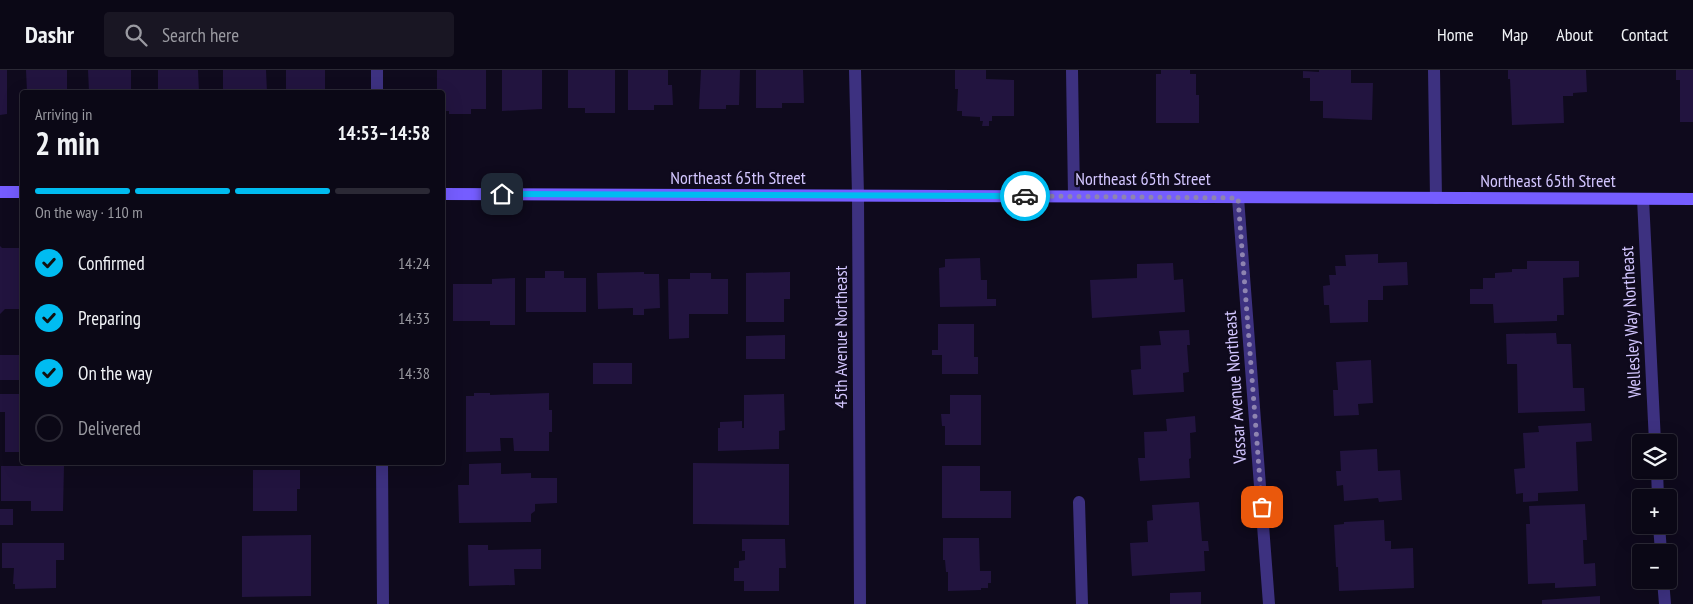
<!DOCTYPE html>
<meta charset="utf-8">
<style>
body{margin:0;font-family:"PT Sans Narrow",sans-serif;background:#191623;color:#f1f3f6;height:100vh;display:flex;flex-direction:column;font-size:19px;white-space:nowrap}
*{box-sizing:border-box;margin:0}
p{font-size:16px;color:#9a9aa1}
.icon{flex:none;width:28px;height:28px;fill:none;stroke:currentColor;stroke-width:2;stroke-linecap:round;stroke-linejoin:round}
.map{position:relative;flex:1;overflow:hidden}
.panel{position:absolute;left:20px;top:20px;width:425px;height:375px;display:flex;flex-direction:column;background:#0b0816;border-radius:5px;box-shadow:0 5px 20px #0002,0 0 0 1px #2b2935}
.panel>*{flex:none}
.buttons{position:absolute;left:1632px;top:364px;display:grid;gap:10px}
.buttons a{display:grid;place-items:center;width:45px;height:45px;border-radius:5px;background:#0b0816;box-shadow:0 5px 20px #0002,0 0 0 1px #2b2935;font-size:25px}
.pin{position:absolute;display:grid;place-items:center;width:42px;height:42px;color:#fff;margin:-21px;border-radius:10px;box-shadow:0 2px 8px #0006}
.courier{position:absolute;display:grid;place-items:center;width:50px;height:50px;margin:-25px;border:4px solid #00bcf1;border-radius:50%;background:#fff;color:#222;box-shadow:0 1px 6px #0007}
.head em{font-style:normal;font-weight:800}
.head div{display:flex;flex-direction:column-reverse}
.head{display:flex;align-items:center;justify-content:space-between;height:85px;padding:0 15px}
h1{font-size:32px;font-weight:800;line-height:38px}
.bar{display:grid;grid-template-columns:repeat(4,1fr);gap:8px 5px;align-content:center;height:60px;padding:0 15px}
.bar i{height:6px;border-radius:4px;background:#2b2935}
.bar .selected{background:#00bcf1}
.bar p{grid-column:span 4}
ol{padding:0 15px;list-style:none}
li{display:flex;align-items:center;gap:15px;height:55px}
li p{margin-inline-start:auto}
li .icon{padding:5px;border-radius:50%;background:#00bcf1;color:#111;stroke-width:4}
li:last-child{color:#9a9aa1}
li i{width:28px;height:28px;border:2px solid #2b2935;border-radius:50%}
header{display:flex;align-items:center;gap:30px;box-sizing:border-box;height:70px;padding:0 25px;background:#0b0816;border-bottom:1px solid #2b2935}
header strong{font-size:24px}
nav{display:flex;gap:28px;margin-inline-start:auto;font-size:18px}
.search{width:350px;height:45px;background:#191623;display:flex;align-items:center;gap:12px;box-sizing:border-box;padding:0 18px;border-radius:5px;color:#9a9aa1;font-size:19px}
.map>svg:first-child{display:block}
.building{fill:#22143f}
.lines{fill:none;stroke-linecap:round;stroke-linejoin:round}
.service{stroke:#3d3180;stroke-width:12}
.minor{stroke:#3d3180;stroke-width:12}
.secondary{stroke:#755dff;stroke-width:12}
.done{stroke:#8e84b0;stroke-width:5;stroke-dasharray:0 9}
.route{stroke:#00bcf1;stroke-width:6}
.labels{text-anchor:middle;stroke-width:4.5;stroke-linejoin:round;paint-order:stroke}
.street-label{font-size:18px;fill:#d3c6ff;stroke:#0f0a1d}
</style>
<header>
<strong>Dashr</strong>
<div class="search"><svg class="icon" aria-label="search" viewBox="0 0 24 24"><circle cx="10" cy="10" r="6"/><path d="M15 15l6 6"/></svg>Search here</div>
<nav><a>Home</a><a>Map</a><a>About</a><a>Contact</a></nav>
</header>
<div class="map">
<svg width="1693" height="534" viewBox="0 0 1693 534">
<rect width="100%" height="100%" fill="#0f0a1d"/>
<g class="building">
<polygon points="0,0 7,0 7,44 0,45"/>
<polygon points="26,0 67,0 67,22 27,22"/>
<polygon points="88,0 131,0 131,22 89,22"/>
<polygon points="158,0 198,0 199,22 158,22"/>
<polygon points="223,0 266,0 267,22 223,22"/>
<rect x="286" y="0" width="39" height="22"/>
<polygon points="437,0 486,0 486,39 471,39 471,44 449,44 449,41 442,41 442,22 437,22"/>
<polygon points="502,0 542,0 542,39 502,41"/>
<polygon points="568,0 615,0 615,43 585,43 585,38 568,38"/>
<polygon points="628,0 668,0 668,15 672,15 673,35 654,35 654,40 628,40"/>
<polygon points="701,0 740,0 739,35 726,35 726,39 699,39"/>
<polygon points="756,0 803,0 804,33 782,33 782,38 756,38"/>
<polygon points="955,0 986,0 986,9 1014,10 1014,46 992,46 992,51 989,51 989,56 982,56 983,51 980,51 980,47 962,46 962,41 957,41 958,19 955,19"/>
<polygon points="1161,0 1190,0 1190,4 1196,4 1196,25 1199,25 1199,53 1156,53 1156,4 1161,4"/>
<polygon points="1319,0 1351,0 1351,13 1373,13 1372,50 1323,48 1323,31 1310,31 1310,8 1303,8 1303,1 1319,2"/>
<polygon points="1508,0 1586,0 1587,22 1573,23 1573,26 1563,26 1564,53 1512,55 1510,9 1508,9"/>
<polygon points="1676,0 1693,0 1693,52 1680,52 1680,10 1676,10"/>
<polygon points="0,176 2,178 22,178 22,239 5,239 0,244"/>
<polygon points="1378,184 1378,193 1407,192 1408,215 1383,216 1383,230 1368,230 1368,252 1330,253 1329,235 1324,235 1323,216 1330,215 1329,205 1336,205 1335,196 1346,196 1345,185"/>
<polygon points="980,188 981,210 987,210 987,229 996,229 996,236 940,237 939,198 945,197 945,189"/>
<polygon points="1527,191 1579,191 1579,207 1563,208 1564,245 1557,245 1557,251 1494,253 1493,234 1470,234 1470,219 1483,219 1483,208 1495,208 1495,203 1512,202 1512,199 1527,199"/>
<polygon points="1173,193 1174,210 1183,209 1185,242 1092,248 1090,210 1137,208 1137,194"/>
<polygon points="545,201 564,201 564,208 586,208 586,242 526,242 526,208 545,208"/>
<polygon points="644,202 644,204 659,204 660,238 644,239 644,245 633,245 633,238 598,239 597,203"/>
<polygon points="790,202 790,229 784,229 784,252 746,252 746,203"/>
<polygon points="690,203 711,203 711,209 728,209 728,244 689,244 689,268 669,269 668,209 690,209"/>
<polygon points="515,208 515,255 490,255 490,251 453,251 453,214 492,214 492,209"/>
<polygon points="938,254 974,254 974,287 978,287 978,304 942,304 942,285 932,285 932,280 938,280"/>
<polygon points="1189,260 1190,275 1187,275 1189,302 1183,303 1184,322 1133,325 1131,300 1141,299 1140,276 1161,275 1159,261"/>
<polygon points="1556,263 1557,274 1571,274 1573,318 1584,318 1585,341 1518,343 1517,294 1507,294 1506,264"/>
<polygon points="785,265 785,289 746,289 746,266"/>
<polygon points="21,269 22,269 22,310 0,310 0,285 21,285"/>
<polygon points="1371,290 1373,333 1358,334 1359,345 1334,346 1333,320 1338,320 1336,292"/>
<rect x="593" y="293" width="39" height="21"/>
<polygon points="474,323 490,323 490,325 549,323 549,340 552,340 552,362 549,362 549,381 514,381 513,368 500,368 501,381 466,382 466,326 474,326"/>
<polygon points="0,324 22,324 22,382 5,382 5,342 0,342"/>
<polygon points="784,324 785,360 779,361 779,379 718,381 718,358 720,358 720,352 742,351 742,358 744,358 744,325"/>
<polygon points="950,325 981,325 981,375 945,375 945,356 942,356 941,344 950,344"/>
<polygon points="1195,346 1196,362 1190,363 1191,388 1189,389 1190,408 1140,411 1138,388 1145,388 1144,362 1167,361 1166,349"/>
<polygon points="1591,353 1592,371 1576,372 1578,421 1538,423 1538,431 1523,432 1523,423 1516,424 1514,399 1525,398 1523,363 1539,362 1538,356"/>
<polygon points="1377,379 1378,401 1400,400 1402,430 1379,432 1378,428 1344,431 1343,415 1337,416 1336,401 1341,401 1340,381"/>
<polygon points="501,393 501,404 531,403 531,408 557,408 557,433 535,434 535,441 531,444 531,452 459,453 458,415 469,415 469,394"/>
<polygon points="693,393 789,394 789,455 693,454"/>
<polygon points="1,396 64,396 63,441 31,441 31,431 1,431"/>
<polygon points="942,396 980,396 980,421 1011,421 1011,448 942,448"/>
<polygon points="253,400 300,400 300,419 297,419 297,441 253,441"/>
<polygon points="1199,432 1202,471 1208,471 1209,481 1204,481 1205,501 1132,506 1130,473 1148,472 1147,451 1153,450 1152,435"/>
<polygon points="1585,434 1587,470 1583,470 1584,494 1595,493 1596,516 1555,518 1555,513 1528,514 1526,454 1530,454 1529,436"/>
<rect x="0" y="439" width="13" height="16"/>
<polygon points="1384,450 1385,471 1391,471 1391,479 1413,478 1414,518 1339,521 1338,497 1336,497 1334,455 1344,454 1344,452"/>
<polygon points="311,465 311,526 242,527 242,466"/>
<polygon points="943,468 979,468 980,501 991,501 991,513 988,513 988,518 981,518 981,520 948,521 948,502 946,502 945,490 943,490"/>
<polygon points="742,469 785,469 786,498 779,498 779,521 744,521 744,511 734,511 734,498 739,498 739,491 745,490 745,481 742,481"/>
<polygon points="2,473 64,473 64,490 56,490 56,518 15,519 15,514 13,514 14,498 2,498"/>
<polygon points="468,475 488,475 488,480 541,479 541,499 514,499 515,515 469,516"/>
<polygon points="1201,522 1201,534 1170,534 1170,523"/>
<polygon points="1600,526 1600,534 1542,534 1542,530"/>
</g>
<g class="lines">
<polyline class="service" points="1079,432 1082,534"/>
<g class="minor">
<polyline points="377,0 377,22"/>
<polyline points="855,0 858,125 860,534"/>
<polyline points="1072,0 1074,126"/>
<polyline points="1434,0 1436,128"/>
<polyline points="1238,128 1269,534"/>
<polyline points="1643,129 1655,372"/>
<polyline points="382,392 383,534"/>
<polyline points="1657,400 1658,428"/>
<polyline points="1659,455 1661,482"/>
<polyline points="1663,510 1665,534"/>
</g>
<g class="secondary">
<polyline points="0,122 22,122"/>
<polyline points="442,124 1693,129"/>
</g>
</g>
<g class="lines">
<polyline class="done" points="1025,126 1238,128 1262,437"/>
<polyline class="route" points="502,124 1025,126"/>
</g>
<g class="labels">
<g class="street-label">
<text x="738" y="114">Northeast 65th Street</text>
<text x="1143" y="115">Northeast 65th Street</text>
<text x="1548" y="117">Northeast 65th Street</text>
<text transform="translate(1631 252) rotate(-93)" y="6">Wellesley Way Northeast</text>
<text transform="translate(841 267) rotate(-90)" y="6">45th Avenue Northeast</text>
<text transform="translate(1235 317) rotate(-94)" y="6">Vassar Avenue Northeast</text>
</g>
</g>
</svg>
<div class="buttons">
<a><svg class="icon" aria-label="layers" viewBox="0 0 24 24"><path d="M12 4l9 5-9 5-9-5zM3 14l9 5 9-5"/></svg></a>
<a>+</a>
<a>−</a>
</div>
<div class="pin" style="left:1262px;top:437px;background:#ea580c"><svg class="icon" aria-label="bag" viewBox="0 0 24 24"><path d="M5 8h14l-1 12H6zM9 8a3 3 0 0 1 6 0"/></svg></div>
<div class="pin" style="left:502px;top:124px;background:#1f2937"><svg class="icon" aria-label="home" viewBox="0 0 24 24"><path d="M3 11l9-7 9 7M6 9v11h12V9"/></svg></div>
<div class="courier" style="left:1025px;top:126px"><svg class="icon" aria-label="car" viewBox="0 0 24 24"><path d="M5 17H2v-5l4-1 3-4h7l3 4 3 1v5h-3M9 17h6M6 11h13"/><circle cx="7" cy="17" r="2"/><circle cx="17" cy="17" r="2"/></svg></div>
<section class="panel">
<div class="head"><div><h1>2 min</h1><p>Arriving in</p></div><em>14:53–14:58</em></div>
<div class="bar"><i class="selected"></i><i class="selected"></i><i class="selected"></i><i></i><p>On the way · 110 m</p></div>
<ol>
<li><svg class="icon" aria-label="check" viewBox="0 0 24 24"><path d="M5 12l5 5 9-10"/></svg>Confirmed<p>14:24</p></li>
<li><svg class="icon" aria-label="check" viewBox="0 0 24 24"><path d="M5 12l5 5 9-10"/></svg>Preparing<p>14:33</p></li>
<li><svg class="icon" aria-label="check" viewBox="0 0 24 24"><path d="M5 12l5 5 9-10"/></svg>On the way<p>14:38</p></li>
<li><i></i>Delivered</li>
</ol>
</section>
</div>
